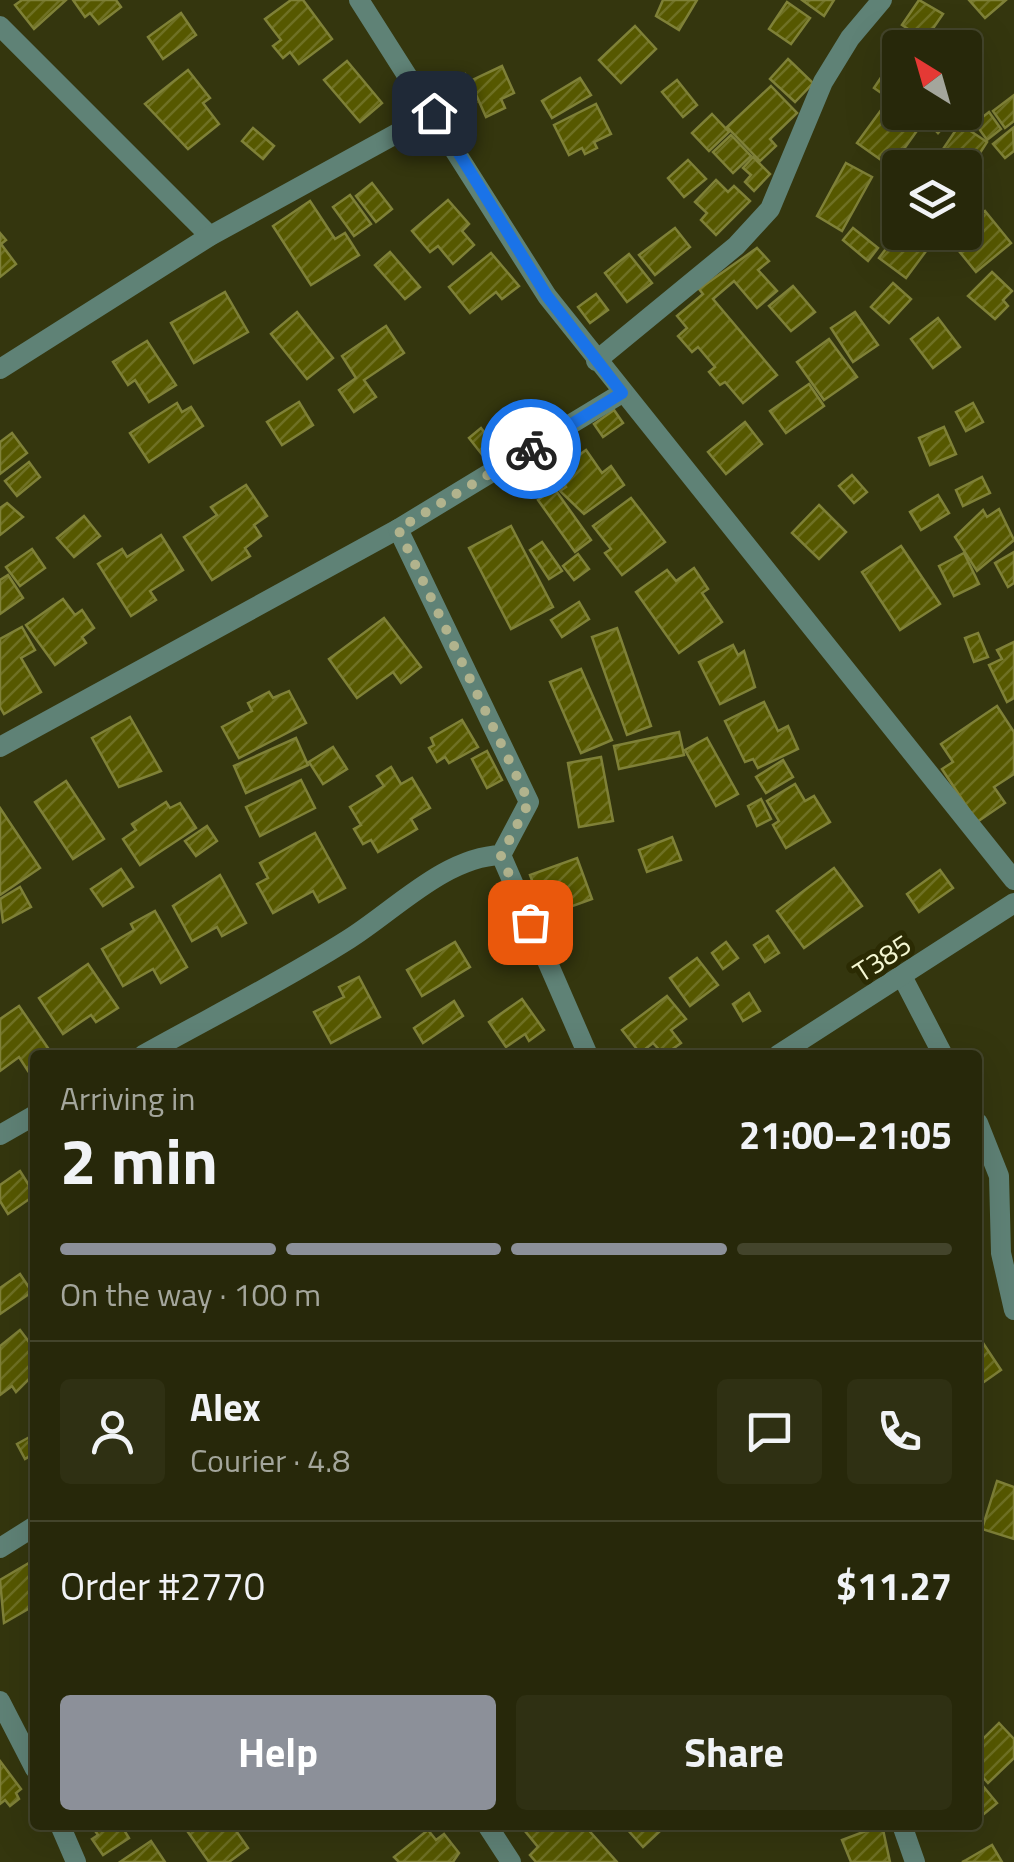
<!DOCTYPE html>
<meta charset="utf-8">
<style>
body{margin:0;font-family:"Titillium Web",sans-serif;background:#2f3013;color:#f1f3f6;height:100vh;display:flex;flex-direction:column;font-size:38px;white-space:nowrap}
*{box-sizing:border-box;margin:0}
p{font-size:32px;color:#a4a69c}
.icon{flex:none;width:55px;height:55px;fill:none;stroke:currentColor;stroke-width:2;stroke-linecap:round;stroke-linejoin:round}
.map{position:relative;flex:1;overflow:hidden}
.sheet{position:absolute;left:30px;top:1050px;width:952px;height:780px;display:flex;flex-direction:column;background:#27280a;border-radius:10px;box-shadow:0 10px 40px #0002,0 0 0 2px #43442b}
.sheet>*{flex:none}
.needle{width:65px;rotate:323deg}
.tools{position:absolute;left:882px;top:30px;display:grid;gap:20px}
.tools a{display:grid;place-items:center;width:100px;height:100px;border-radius:10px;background:#27280a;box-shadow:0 10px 40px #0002,0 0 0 2px #43442b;font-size:50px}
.pin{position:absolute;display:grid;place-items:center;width:85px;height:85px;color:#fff;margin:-42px;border-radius:20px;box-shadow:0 5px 15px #0006}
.courier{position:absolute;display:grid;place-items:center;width:100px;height:100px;margin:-50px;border:8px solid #1a73e8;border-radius:50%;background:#fff;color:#222;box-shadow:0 2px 12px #0007}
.overview em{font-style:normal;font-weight:700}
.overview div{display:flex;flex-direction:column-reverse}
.overview{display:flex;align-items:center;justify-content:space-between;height:170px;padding:0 30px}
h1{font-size:65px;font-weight:700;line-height:75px}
.bar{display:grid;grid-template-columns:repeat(4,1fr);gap:15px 10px;align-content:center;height:120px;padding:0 30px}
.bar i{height:12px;border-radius:8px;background:#43442b}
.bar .on{background:#8c9099}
.bar p{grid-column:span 4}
.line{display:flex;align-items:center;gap:25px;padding:0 30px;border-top:2px solid #43442b}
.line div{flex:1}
.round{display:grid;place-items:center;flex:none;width:105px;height:105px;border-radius:10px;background:#2f3013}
.primary-button{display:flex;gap:20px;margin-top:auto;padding:20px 30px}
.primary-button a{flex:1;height:115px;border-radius:10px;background:#8c9099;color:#fff;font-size:40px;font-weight:700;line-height:115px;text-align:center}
.primary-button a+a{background:#2f3013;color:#f1f3f6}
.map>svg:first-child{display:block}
.building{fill:url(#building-hatch);stroke:#7f8138;stroke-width:2.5}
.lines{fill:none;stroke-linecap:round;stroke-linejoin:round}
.minor{stroke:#5f8276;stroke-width:20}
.tertiary{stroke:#5f8276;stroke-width:20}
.done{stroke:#b1b38d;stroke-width:10;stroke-dasharray:0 18}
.route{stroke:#1a73e8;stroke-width:12}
.labels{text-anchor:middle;stroke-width:10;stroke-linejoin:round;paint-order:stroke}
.street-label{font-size:28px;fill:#f4f7d2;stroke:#2b2b03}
</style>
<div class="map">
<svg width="1014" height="1862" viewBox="0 0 1014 1862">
<defs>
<pattern id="building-hatch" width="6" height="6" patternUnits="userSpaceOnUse" patternTransform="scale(2.5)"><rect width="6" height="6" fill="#565800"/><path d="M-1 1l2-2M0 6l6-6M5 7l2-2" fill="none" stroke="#6f7124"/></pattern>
</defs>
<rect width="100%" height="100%" fill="#34360e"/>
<g class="building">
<polygon points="22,0 66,0 34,29 15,5"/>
<polygon points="73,0 116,0 121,7 99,24 90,13 85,17"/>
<polygon points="291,0 303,0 332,39 299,64 290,52 283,58 273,46 281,40 265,19"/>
<polygon points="663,0 697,0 679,30 656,16"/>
<polygon points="802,0 834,0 824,16"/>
<polygon points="919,0 943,14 925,40 902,25"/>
<polygon points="969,0 1006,0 985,18"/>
<polygon points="787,2 810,18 791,44 769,29"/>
<polygon points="181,13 196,35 163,59 148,37"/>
<polygon points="635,26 656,49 621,83 599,60"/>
<polygon points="788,59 813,83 795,102 770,79"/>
<polygon points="347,61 382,103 360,122 324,80"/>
<polygon points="502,66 514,93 501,99 505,108 486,117 470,81"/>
<polygon points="188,70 210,98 203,103 219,124 188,149 145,104"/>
<polygon points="886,70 900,80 900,106 874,88"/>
<polygon points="465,74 476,102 461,108 449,80"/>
<polygon points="580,78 591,95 552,118 542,101"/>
<polygon points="677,80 697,105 683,117 662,92"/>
<polygon points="771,86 797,113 770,139 776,146 760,161 727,127"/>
<polygon points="1014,95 1014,121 1005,128 993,111"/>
<polygon points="887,102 921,125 891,167 857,143"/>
<polygon points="596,104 611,134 594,142 597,148 585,154 582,148 569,155 554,125"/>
<polygon points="919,112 956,112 938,133"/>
<polygon points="989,112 1001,129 987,140 975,123"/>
<polygon points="712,114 729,132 709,151 692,133"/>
<polygon points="960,124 987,142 965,176 965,168 951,168 937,158"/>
<polygon points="253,128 274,146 263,159 242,141"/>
<polygon points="1013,128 1014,151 1005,158 993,144"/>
<polygon points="731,135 751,156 733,173 713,152"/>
<polygon points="753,157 770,174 754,191 745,182 751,175 743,168"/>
<polygon points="688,160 706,179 684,197 668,178"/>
<polygon points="846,163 872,177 842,231 817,216"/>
<polygon points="716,180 728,192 734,186 750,201 716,235 701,220 707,213 695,202"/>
<polygon points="372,183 392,209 376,222 356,196"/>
<polygon points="350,195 371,224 354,236 333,207"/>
<polygon points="448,200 469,224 462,231 474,245 453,264 438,246 430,252 412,231"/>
<polygon points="310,201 335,239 345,233 359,255 311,285 273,226"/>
<polygon points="985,211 1011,243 976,272 950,240"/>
<polygon points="675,228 690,247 655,275 639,255"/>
<polygon points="853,228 878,248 868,261 843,240"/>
<polygon points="900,230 917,232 932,243 906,278 879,258"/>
<polygon points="0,233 6,240 1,244 16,264 0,277"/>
<polygon points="757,248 769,261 758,270 777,291 757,308 734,281 713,299 777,375 743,403 725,382 720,385 709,372 715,367 698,347 692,352 678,336 687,328 677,316 703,294 699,289"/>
<polygon points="390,252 420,287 405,299 375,265"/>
<polygon points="491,253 519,286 502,299 496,292 470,313 449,287"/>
<polygon points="629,254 652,283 627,302 605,273"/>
<polygon points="992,272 1012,291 1003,300 1008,306 995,319 968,296"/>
<polygon points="893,283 911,299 889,323 871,307"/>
<polygon points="793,286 815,312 791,331 769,306"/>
<polygon points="225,292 248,332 194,363 171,323"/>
<polygon points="596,294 608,310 590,323 578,307"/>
<polygon points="297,312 333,358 307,379 271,334"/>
<polygon points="855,312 878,345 853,362 831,328"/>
<polygon points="938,318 960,347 933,368 911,339"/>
<polygon points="386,326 404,353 364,380 376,397 354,412 339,390 356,378 342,356"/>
<polygon points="829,339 857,377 824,400 797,362"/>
<polygon points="147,341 176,385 149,402 135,380 128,385 113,362"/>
<polygon points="809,384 824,406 786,433 770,411"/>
<polygon points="299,402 313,425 282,445 267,422"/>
<polygon points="177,403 182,412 191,407 203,426 149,462 130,433"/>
<polygon points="973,403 983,422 966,431 956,412"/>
<polygon points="614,410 623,423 603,437 594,424"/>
<polygon points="745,422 762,444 726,474 708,452"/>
<polygon points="944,427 956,454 930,465 919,438"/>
<polygon points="481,428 496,447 484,457 469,438"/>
<polygon points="12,433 27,453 0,474 0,442"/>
<polygon points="586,450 602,473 611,466 624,485 584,514 560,491 566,487 555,472"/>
<polygon points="29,462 40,477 17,496 5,481"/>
<polygon points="852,475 867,492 854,503 839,486"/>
<polygon points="982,477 990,493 963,506 956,490"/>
<polygon points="246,485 267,516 254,525 261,536 245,548 250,556 212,580 184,537 217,515 211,507"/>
<polygon points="554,488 591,540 575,552 538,500"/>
<polygon points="938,495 949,513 921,530 910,512"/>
<polygon points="631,498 665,542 622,575 605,553 611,549 593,526"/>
<polygon points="7,503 23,517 0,535 0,508"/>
<polygon points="819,505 846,532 819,559 792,533"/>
<polygon points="999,509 1014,540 977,571 955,537 983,510 987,517"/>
<polygon points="84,516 100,536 74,557 57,538"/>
<polygon points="511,526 553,607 511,629 469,548"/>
<polygon points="161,535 183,570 150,591 156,600 131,616 98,564 122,549 127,557"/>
<polygon points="542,542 562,571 549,579 530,550"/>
<polygon points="901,546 940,604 900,630 862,572"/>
<polygon points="32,549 45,568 20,586 6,567"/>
<polygon points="1014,552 1014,583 1008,587 995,563"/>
<polygon points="964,553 979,584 954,596 939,566"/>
<polygon points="578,554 589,569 574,580 563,566"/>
<polygon points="694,568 708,589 702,593 722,622 679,653 636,592 667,570 676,581"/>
<polygon points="8,575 23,598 0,614 0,580"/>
<polygon points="63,599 75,615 82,610 94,628 82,637 86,643 55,665 26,625"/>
<polygon points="579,602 589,619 562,637 551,620"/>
<polygon points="384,618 421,667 401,683 393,672 357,698 329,659"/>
<polygon points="22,627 35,650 21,658 41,692 4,714 0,707 0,639"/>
<polygon points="617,628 651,726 627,735 592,637"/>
<polygon points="978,633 988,657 974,662 965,638"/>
<polygon points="1014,642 1014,698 1007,702 989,665 1002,659 997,650"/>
<polygon points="733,645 738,655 744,651 755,687 720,704 699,662"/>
<polygon points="581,669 612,740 581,753 550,682"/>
<polygon points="289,691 306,723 239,758 222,727 252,711 248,703 269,692 273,698"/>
<polygon points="764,702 778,731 788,726 798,749 758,768 753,759 745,762 725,721"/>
<polygon points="997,706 1014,732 1014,774 994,787 1005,803 977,822 942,769 953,762 941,744"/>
<polygon points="130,717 161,771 119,787 92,738"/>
<polygon points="462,720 478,747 449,763 445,757 437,762 429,748 434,745 431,738"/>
<polygon points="679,732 684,755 619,769 614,746"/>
<polygon points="296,738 308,765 246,793 234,766"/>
<polygon points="707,738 738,794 716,806 685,750"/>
<polygon points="333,747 347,769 323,784 309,762"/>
<polygon points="487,751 502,780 487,788 472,759"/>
<polygon points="601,757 613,821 579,827 568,763"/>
<polygon points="783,760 793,777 766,793 756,777"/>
<polygon points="391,767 401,784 412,778 430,808 411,819 417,829 378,852 371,840 363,844 354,829 361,825 350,807 384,786 377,776"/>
<polygon points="301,780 315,808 260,836 246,807"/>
<polygon points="66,781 104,839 73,859 35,802"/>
<polygon points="795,784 805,801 814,796 830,822 786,848 773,825 779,821 767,801"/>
<polygon points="761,799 771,819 757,826 748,806"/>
<polygon points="166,802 170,808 180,803 196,828 140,865 123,839 136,830 132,824"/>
<polygon points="0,808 40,868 0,895"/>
<polygon points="207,826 217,841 196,856 185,841"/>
<polygon points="315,833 345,888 319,902 313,891 273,913 257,884 268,878 260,863"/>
<polygon points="672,837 681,860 647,872 639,850"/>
<polygon points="577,858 592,899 545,916 530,875"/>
<polygon points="834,868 862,906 804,948 777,911"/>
<polygon points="121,869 133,887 103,906 91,889"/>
<polygon points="940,870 953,888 919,912 907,894"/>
<polygon points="220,875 246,923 222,936 217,927 192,941 173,906"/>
<polygon points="20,887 31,907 3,922 0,899"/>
<polygon points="155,911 187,967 161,983 153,969 123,986 102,949 134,930 131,924"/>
<polygon points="768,936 779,953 765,962 754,945"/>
<polygon points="455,942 470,967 422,996 407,970"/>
<polygon points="726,942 738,958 723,969 712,953"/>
<polygon points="697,958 718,985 690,1006 670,978"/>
<polygon points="88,964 118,1008 96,1022 91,1015 63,1034 39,998"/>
<polygon points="359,977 380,1017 331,1043 314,1012 344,997 339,987"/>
<polygon points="749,993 760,1011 743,1021 733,1004"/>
<polygon points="667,996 686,1019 671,1030 681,1043 664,1055 653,1043 640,1053 622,1030"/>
<polygon points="522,999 544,1030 529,1041 525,1034 506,1047 489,1022"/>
<polygon points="454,1001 463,1016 423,1043 414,1028"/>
<polygon points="19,1006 52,1054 35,1055 35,1066 28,1071 19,1057 0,1071 0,1019"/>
<polygon points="20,1171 35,1195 8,1214 0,1201 0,1185"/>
<polygon points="20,1274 32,1292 0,1314 0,1288"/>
<polygon points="20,1330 35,1350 35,1373 16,1392 12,1386 0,1395 0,1346"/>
<polygon points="979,1337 1001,1370 978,1386 978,1338"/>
<polygon points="35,1434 35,1453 25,1459 17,1444"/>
<polygon points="997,1481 1014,1487 1014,1539 982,1529"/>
<polygon points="29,1563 35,1572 35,1605 4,1623 0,1580"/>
<polygon points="999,1723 1014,1739 1014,1758 988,1783 978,1772 978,1731 984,1738"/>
<polygon points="0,1761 21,1789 16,1793 19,1799 10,1806 5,1800 0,1804"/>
<polygon points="978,1780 997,1803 979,1818 978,1817"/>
<polygon points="91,1825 121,1825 129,1838 103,1855 92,1839 98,1835"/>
<polygon points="183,1825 232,1825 248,1848 229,1862 209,1862"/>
<polygon points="531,1825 584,1825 617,1862 536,1862 530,1855 538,1847 525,1831"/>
<polygon points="631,1825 652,1825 659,1832 643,1847 627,1829"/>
<polygon points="882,1825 890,1862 851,1862 842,1840"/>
<polygon points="428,1830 436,1840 444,1834 459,1853 453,1862 399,1862 394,1857"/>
<polygon points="151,1841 165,1862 120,1862"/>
<polygon points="992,1845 1002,1862 962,1862 966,1860"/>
</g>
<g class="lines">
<g class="minor">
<polyline points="359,0 547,296 1014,880"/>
<polyline points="0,26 210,236"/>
<polyline points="596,361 736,246 770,209 823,82 850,38 882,0"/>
<polyline points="0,369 210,236 434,113"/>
<polyline points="0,747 398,529 622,393"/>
<polyline points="501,855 588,1055"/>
<polyline points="903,978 943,1055"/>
<path d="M 143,1055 C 211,1017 283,981 349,939 C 395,910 445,857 501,855 L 529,802 L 398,529"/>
<polyline points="978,1123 999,1176 1001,1253 1014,1310"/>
<polyline points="0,1135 35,1115"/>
<polyline points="0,1701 35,1769"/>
<polyline points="60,1825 76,1862"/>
<polyline points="487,1825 511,1862"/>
<polyline points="902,1825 915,1862"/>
</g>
<g class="tertiary">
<polyline points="778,1055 1014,903"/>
<polyline points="0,1548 35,1526"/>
</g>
</g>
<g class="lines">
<polyline class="done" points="530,922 501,856 529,802 398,529 531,449"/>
<polyline class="route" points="434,113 547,296 622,393 531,449"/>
</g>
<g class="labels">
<g class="street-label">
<text transform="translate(882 958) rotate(-33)" y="10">T385</text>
</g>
</g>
</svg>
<div class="tools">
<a><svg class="needle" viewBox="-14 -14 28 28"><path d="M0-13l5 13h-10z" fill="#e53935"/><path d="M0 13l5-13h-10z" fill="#a4a69c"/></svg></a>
<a><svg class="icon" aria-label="layers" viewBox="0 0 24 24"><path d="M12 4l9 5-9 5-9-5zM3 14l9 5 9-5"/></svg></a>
</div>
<div class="pin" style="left:530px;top:922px;background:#ea580c"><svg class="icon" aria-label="bag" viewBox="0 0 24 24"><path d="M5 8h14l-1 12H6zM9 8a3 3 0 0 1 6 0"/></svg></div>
<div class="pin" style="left:434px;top:113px;background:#1f2937"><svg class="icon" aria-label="home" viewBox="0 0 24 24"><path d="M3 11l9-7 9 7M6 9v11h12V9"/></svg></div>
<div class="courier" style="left:531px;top:449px"><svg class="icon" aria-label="bike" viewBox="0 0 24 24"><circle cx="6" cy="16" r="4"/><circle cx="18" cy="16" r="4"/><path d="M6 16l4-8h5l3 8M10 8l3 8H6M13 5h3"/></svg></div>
<section class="sheet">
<div class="overview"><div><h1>2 min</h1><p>Arriving in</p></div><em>21:00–21:05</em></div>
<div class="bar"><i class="on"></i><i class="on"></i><i class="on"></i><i></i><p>On the way · 100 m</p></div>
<div class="line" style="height:180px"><a class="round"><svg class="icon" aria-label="person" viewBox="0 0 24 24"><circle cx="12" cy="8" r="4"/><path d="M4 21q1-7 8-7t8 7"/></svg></a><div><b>Alex</b><p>Courier · 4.8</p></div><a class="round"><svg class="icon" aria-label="chat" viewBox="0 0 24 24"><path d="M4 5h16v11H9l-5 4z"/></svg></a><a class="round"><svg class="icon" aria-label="phone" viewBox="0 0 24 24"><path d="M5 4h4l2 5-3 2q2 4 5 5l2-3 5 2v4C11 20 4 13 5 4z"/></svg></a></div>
<div class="line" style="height:130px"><div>Order #2770</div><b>$11.27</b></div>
<div class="primary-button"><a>Help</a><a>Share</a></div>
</section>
</div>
